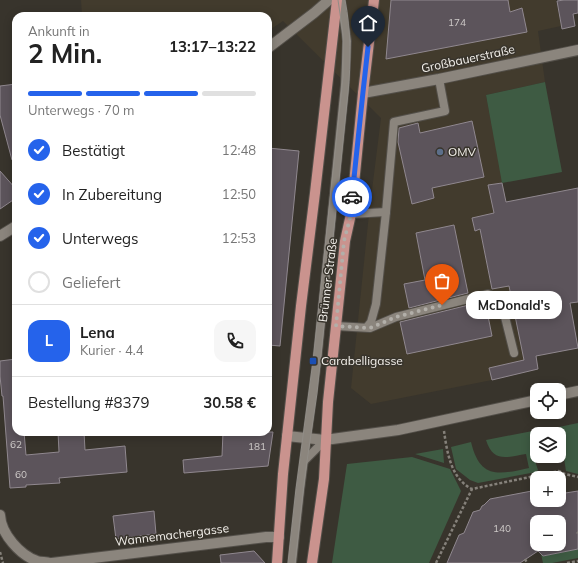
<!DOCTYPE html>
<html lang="de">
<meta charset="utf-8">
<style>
body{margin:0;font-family:Mulish,sans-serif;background:#f6f6f6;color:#222;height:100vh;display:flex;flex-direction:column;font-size:15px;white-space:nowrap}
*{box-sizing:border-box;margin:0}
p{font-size:13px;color:#767676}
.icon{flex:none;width:22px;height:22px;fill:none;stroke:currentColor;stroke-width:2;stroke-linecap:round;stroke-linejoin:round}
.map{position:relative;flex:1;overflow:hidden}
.sheet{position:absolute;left:12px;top:12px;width:260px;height:424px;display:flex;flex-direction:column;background:#fff;border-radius:12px;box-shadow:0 2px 10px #0003}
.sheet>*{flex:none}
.controls{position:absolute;left:530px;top:383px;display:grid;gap:8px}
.controls a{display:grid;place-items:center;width:36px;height:36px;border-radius:8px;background:#fff;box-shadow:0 2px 10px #0003;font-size:20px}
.pin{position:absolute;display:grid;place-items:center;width:34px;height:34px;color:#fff;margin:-41px -17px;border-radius:50% 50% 50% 0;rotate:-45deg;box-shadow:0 0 4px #0007}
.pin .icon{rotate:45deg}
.courier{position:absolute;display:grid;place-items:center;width:40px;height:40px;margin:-20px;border:3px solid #2563eb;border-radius:50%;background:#fff;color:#222;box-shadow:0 1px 5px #0007}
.bubble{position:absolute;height:28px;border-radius:12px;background:#fff;box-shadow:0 2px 10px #0003;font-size:13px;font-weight:700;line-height:28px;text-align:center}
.overview em{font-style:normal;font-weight:700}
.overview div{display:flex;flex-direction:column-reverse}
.overview{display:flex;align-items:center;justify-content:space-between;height:68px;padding:0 16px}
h1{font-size:26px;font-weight:700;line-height:30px}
.bar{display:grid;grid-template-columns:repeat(4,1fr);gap:6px 4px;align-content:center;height:48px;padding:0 16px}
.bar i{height:5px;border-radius:3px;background:#e0e0e0}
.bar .current{background:#2563eb}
.bar p{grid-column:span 4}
.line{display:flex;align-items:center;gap:10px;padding:0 16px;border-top:1px solid #e0e0e0}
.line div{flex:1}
.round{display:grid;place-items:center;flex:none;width:42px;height:42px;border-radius:12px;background:#f6f6f6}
ol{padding:0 16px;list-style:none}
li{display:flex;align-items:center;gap:12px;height:44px}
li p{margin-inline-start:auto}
li .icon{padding:4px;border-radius:50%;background:#2563eb;color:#fff;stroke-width:4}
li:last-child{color:#767676}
li i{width:22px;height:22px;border:2px solid #e0e0e0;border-radius:50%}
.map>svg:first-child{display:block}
.built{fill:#423b2d}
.green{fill:#3e5b43}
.building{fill:#5c545b;stroke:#90888f;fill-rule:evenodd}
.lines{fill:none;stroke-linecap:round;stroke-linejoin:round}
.service-casing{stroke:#534f49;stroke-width:10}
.minor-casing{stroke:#534f49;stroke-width:12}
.tertiary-casing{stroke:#534f49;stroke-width:12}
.primary-casing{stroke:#534f49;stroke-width:12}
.path{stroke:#85817a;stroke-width:2.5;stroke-dasharray:3 2;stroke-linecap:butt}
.service{stroke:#8b857d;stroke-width:8}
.minor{stroke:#8b857d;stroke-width:10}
.tertiary{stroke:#8b857d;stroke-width:10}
.primary{stroke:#ca938e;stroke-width:10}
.tram{stroke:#918d87;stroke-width:1}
.done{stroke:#b2afa9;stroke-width:4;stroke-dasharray:0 7.2}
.route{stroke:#2563eb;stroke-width:5}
.service-dot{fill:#5c6f8a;stroke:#38342c;stroke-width:1.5}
.transit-dot{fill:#1a4fb4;stroke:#38342c;stroke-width:1.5}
.labels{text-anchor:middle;stroke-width:3;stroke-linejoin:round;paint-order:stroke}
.number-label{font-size:10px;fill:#cecac8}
.street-label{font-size:12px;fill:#f4f1ec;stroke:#38342c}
.poi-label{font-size:12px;fill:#f4f1ec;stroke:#38342c;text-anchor:start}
</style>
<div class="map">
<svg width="578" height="563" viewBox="0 0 578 563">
<rect width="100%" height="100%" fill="#38342c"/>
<polygon class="built" points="81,0 556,0 561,26 538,31 545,82 486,95 538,369 492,380 371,404 351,388 369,214 381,118 283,21 268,31 268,16 82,16"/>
<g class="green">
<polygon points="545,82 562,172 502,183 486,95"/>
<polygon points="578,423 578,474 566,471 559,427"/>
<path d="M 543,429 L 544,434 L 537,434 L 537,456 L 543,456 L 534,458 L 538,470 L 536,472 L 478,483 L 470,480 L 456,469 L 451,447 L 471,442 C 480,479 498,475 529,468 L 526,454 C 507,457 493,463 486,440 Z"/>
<polygon points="443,449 444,463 415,454"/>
<polygon points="412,457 450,469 461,491 429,563 332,563 347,464"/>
<polygon points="578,549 578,558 552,563 543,563 541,554 543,556"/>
</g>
<g class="building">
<polygon points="391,0 508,0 510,12 522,8 527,32 386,59"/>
<polygon points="564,0 578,0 578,13 573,14 575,26 562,29 557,1"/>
<polygon points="16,84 16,160 12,160 0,115 0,86"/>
<polygon points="472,121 484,177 432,188 434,198 412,204 398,142 399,128 418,123 420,133"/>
<polygon points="268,148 299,151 280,346 268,345 268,192 271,161 268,161"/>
<polygon points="0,171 16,189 16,198 0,209"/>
<polygon points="502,183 506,202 578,188 578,302 570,303 578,348 536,356 538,369 492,380 489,368 524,360 509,286 492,289 480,229 475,231 472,218 494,213 488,185"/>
<polygon points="454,225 468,293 409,308 404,284 425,280 416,233"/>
<polygon points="485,301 492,336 407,354 400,322"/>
<polygon points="16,359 16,432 24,432 26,455 59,452 58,432 84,432 85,450 125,446 127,472 59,478 60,483 26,485 26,487 10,488 3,396 2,396 0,376 0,361"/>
<polygon points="223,432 273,432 268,466 184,473 183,460 222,456"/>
<path d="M 537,490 L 537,500 L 559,500 L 559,494 L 578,491 L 578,549 L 543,556 L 538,551 L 520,563 L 447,563 L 459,535 L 464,533 L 473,512 L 480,510 L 482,506 L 484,505 L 490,499 ZM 537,522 L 559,522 L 559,544 L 537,544 Z"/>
<polygon points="154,511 156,534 116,539 113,516"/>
<polygon points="254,551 265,563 221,563 220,555"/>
</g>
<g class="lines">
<defs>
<g id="service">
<polyline points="351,214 386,212 394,122 445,111 439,79"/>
<polyline points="336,326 370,328 396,317 488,294 501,301 514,353"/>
<polyline points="367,327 371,322 376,304 386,212"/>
<polyline points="304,461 325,440"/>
<polyline points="292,563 300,490 317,361 345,85 347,41 341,0"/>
</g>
<g id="minor">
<polyline points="363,93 439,79 578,50"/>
<polyline points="559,395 578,391"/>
<polyline points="287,436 325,440 354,436 398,430 537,400"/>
<path d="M 0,515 C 1,534 20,555 37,561 C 41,562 46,562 50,563"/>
<polyline points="52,563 266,537 279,537"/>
</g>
<g id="tertiary">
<polyline points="268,48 314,13 329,0"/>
<polyline points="0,236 16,226"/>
</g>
<g id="primary">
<polyline points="277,563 283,474 301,306 315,193 337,0"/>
<polyline points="312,563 324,479 328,402 345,241 351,214 363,93 374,0"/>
</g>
</defs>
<use href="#service" class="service-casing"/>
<use href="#minor" class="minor-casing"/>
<use href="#tertiary" class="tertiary-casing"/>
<use href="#primary" class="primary-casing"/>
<g class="path">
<path d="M 444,431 C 447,452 451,479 472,489 L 559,471 L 565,474 L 578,477"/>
<polyline points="577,532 578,533"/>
<polyline points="0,552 3,563"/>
<polyline points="525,559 527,563"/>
<polyline points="436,563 472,489"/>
<polyline points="567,563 578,561"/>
</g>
<use href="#service" class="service"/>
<use href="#minor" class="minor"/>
<use href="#tertiary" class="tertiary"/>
<use href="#primary" class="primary"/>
<g class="tram">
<polyline points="288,563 296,489 313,361 343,77 343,34 338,0"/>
<path d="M 295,563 L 305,475 L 317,393 L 348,93 C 351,62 351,31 345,0"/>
</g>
</g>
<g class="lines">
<polyline class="done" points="352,197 351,214 344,241 336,326 370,328 396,317 442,305"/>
<polyline class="route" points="352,197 363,92 368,47"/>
</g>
<circle class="service-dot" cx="440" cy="152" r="4"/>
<rect class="transit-dot" x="309" y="357" width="8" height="8" rx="2"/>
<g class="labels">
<g class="number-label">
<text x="457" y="26">174</text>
<text x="16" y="448">62</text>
<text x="257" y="450">181</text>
<text x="21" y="478">60</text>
<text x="502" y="532">140</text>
</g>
<g class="street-label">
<text transform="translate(468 59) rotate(-12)" y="4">Großbauerstraße</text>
<text transform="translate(328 280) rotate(-83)" y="4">Brünner Straße</text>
<text transform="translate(172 535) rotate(-7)" y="4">Wannemachergasse</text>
</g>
<g class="poi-label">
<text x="448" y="156">OMV</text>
<text x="321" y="365">Carabelligasse</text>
</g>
</g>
</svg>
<div class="controls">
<a><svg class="icon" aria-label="locate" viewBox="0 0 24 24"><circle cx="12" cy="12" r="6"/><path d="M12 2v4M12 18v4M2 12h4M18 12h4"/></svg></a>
<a><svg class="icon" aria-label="layers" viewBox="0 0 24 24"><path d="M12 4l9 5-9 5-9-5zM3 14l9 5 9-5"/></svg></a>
<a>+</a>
<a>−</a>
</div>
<div class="pin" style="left:442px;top:305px;background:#ea580c"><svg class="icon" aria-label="bag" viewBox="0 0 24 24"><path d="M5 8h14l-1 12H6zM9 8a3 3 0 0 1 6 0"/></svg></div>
<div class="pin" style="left:368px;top:47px;background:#1f2937"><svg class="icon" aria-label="home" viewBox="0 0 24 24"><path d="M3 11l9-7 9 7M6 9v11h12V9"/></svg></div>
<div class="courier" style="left:352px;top:197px"><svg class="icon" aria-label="car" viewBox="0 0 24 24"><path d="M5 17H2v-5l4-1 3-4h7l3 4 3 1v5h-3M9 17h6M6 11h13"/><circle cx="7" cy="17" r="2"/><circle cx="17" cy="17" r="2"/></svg></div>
<div class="bubble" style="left:466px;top:291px;width:96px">McDonald's</div>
<section class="sheet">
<div class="overview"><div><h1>2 Min.</h1><p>Ankunft in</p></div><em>13:17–13:22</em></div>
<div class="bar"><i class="current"></i><i class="current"></i><i class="current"></i><i></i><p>Unterwegs · 70 m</p></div>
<ol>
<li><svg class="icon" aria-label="check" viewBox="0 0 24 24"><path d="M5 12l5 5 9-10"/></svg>Bestätigt<p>12:48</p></li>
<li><svg class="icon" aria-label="check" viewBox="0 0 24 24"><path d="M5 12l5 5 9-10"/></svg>In Zubereitung<p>12:50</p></li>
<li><svg class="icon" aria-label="check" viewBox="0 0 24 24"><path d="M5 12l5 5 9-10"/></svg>Unterwegs<p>12:53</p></li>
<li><i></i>Geliefert</li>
</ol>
<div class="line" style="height:72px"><b class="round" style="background:#2563eb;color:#fff">L</b><div><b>Lena</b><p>Kurier · 4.4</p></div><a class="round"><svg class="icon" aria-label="phone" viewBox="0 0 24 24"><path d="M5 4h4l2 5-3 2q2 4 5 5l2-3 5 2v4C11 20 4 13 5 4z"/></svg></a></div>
<div class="line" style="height:52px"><div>Bestellung #8379</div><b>30.58 €</b></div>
</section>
</div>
